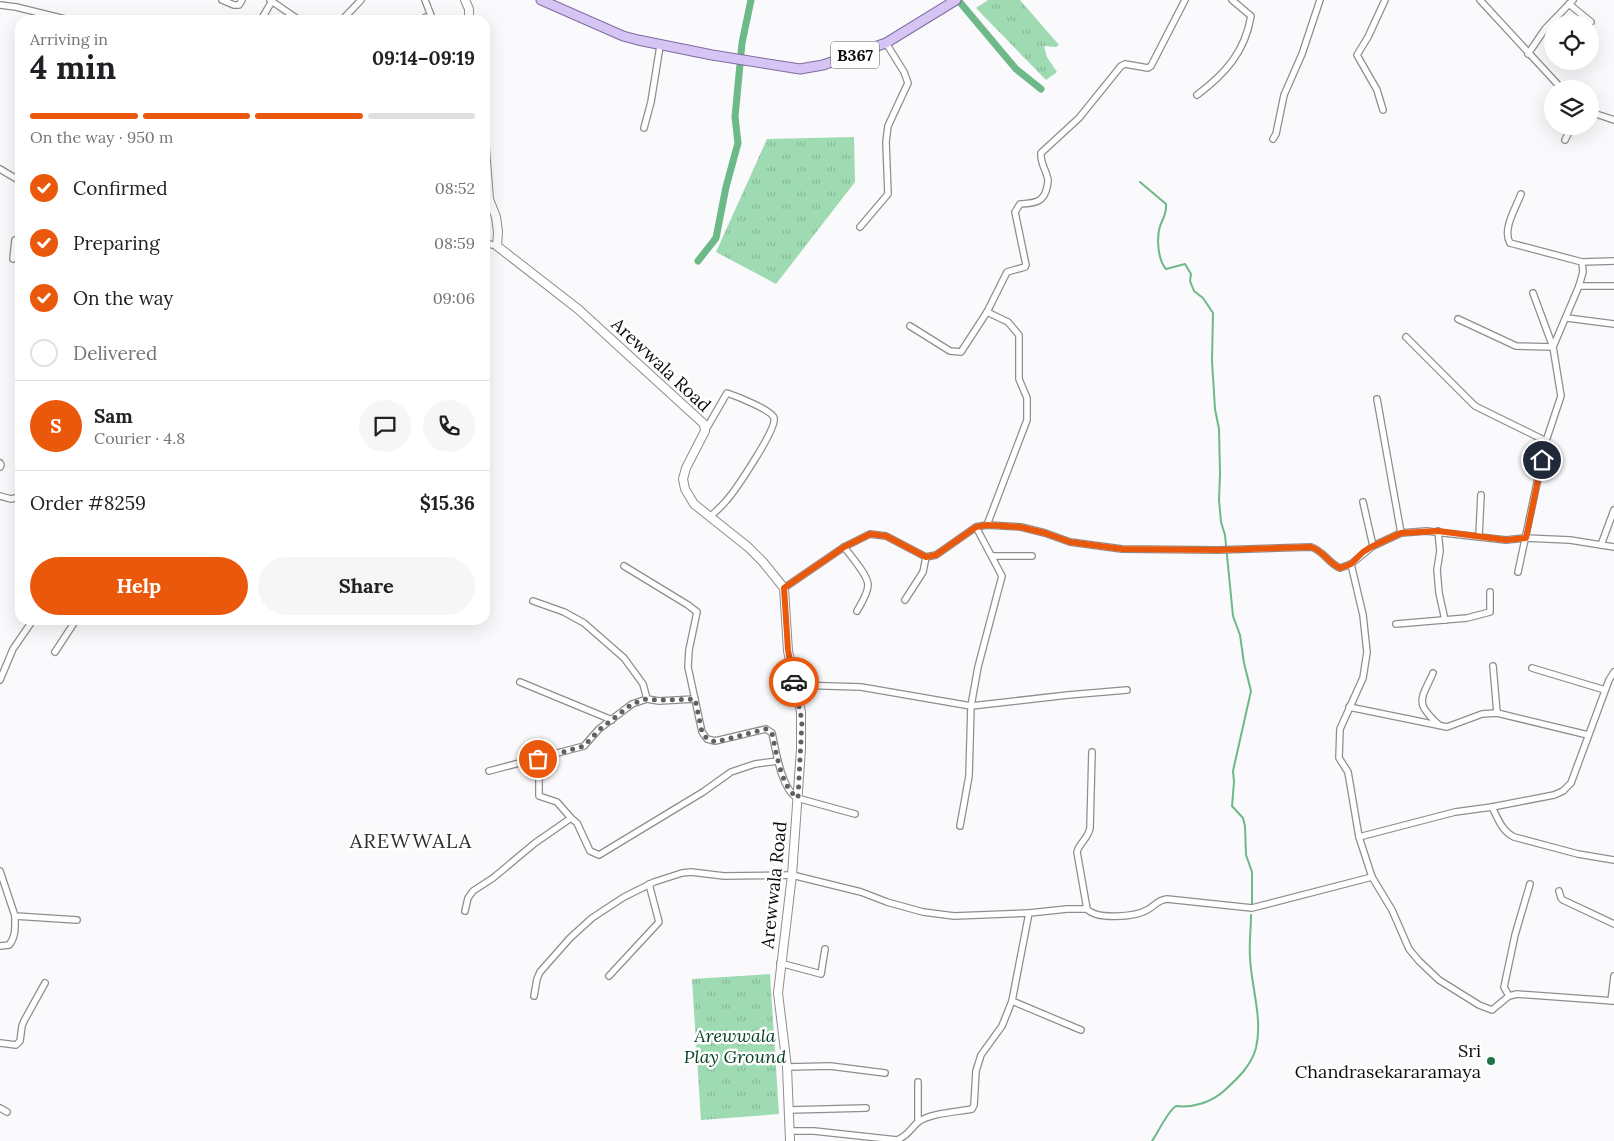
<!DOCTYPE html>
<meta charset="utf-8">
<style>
body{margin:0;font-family:Lora,serif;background:#f6f6f6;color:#202124;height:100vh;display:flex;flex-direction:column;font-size:19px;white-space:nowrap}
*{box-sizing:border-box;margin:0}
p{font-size:16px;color:#757577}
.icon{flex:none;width:28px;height:28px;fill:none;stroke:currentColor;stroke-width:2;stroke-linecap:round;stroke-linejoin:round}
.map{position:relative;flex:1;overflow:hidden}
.sheet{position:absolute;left:15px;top:15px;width:475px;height:610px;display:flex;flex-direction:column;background:#fff;border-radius:15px;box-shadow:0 5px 20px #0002}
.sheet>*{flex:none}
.buttons{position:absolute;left:1544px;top:15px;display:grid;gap:10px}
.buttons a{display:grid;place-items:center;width:55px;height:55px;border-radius:50%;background:#fff;box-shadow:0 5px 20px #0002;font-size:25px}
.pin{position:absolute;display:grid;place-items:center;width:42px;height:42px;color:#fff;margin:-21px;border:2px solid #fff;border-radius:50%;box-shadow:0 1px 5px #0007}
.courier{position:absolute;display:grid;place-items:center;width:50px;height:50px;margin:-25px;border:4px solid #ea580c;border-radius:50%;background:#fff;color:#222;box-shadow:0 1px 6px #0007}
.head em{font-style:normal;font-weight:700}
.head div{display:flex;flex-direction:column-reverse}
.head{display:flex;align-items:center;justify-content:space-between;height:85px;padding:0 15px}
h1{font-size:32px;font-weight:700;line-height:38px}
.bar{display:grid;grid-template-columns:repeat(4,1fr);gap:8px 5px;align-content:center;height:60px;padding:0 15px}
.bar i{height:6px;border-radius:4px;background:#e0e0e0}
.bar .current{background:#ea580c}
.bar p{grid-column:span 4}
.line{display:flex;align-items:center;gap:12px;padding:0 15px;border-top:1px solid #e0e0e0}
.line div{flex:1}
.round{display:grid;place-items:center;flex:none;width:52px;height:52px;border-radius:26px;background:#f6f6f6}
ol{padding:0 15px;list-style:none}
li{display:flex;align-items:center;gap:15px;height:55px}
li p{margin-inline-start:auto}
li .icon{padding:5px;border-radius:50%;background:#ea580c;color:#fff;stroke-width:4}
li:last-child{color:#757577}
li i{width:28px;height:28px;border:2px solid #e0e0e0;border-radius:50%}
.button{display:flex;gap:10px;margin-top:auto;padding:10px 15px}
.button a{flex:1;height:58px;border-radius:30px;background:#ea580c;color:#fff;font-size:20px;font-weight:700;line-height:58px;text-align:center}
.button a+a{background:#f6f6f6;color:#202124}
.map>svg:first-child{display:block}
.grass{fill:url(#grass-tufts)}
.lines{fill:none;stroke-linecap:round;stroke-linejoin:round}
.stream{stroke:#6db988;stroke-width:2}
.canal{stroke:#6db988;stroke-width:7}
.street-casing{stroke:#8e8d90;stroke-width:8}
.secondary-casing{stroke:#8e8d90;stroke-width:10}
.primary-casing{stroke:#7e6ba0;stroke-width:11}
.street{stroke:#fff;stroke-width:5.5}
.secondary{stroke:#fff;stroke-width:8}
.primary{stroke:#d6c4f5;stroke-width:9}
.done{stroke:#606061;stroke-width:5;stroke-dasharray:0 9}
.route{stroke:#ea580c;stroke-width:6}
.poi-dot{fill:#1f7345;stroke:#fff;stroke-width:2}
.labels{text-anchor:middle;stroke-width:5;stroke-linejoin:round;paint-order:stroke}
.shield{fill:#fff;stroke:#565656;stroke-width:1}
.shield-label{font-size:16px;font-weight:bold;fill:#0d0d0e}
.street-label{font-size:18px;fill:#0d0d0e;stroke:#fff}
.park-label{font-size:18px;font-style:italic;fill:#044223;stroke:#fff}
.poi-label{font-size:18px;fill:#0d0d0e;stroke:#fff;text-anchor:end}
.quarter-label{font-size:20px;letter-spacing:1px;fill:#313033;stroke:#fff}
</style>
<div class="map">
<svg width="1614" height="1141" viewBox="0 0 1614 1141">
<defs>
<pattern id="grass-tufts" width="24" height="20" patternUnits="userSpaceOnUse" patternTransform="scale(1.25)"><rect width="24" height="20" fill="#9edab2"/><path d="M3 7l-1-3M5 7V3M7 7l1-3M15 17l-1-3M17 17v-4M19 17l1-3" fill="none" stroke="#87ba98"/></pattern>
</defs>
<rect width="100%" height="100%" fill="#faf9fc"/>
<g class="grass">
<polygon points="988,0 1020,0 1059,45 1056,47 1044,46 1047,57 1057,72 1046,80 976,8"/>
<polygon points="854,137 855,182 776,284 716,252 767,139"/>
<polygon points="770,974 779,1114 701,1120 692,979"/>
</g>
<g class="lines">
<g class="stream">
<path d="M 1140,182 L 1166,204 C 1167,216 1161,220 1159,230 C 1157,241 1158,260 1166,269 L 1185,264 L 1191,274 L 1190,281 L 1194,291 L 1203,298 L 1213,313 L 1212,361 L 1215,409 L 1219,429 L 1220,474 L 1219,500 L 1221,522 L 1225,535 L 1233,616 L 1240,635 L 1244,663 L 1251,691 L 1233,771 L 1234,782 L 1232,806 L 1243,818 L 1245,826 L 1246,855 L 1252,872 L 1252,906"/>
<path d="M 1152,1141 C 1159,1131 1167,1112 1176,1106 C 1194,1108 1212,1102 1225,1090 C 1238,1078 1251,1066 1256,1048 C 1263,1018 1251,986 1250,957 C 1249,943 1251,928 1251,915"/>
</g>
<g class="canal">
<polyline points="958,0 1016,69 1041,89"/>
<polyline points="698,261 716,238 726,187 738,143 735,117 742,43 751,0"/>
</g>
<defs>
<g id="street">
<polyline points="222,0 234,5 239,5 242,0"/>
<polyline points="270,0 299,20"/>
<polyline points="425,0 432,18"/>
<polyline points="1480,0 1562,89"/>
<polyline points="1569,4 1591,22"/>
<polyline points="0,5 16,7 69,20"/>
<polyline points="261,20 272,1"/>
<polyline points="342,20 361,0"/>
<polyline points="422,20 426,17 433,19"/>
<polyline points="1528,54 1545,29 1573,0"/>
<path d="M 1197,95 C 1225,74 1245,52 1251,16 L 1232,0"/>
<polyline points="1383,110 1377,90 1357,55 1368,37 1385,0"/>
<polyline points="1590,112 1614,120"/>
<polyline points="644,128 651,102 660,46"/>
<polyline points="1273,139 1276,134 1284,95 1302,54 1320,0"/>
<polyline points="1565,140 1572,126"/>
<polyline points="0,169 20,181"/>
<path d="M 1521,194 C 1516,208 1502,229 1510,243 L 1582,262 L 1614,261"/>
<polyline points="860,227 888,194 886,142 888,126 908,83 904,72 886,43"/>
<polyline points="485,243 497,246"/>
<polyline points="13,259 15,240 20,239"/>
<polyline points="1579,286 1614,286"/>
<polyline points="1567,318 1614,324"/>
<polyline points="1458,319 1516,346 1553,347 1533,293"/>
<path d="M 910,326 L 950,351 L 961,352 L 987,312 L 1007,272 L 1025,267 L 1026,265 L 1015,212 L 1020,204 C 1034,203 1044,203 1047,187 C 1048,183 1049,180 1047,176 C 1045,168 1040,162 1041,153 L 1079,118 L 1121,66 L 1125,64 L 1148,68 L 1151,66 L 1185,0"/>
<polyline points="1406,337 1475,406 1546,441"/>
<polyline points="1377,399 1401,533"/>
<path d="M 705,431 L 727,393 C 736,396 772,410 774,418 C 777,429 735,491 726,501 C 721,507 715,512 710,517"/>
<polyline points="0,463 1,465 0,467"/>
<polyline points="0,496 11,499 20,497"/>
<polyline points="1363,502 1373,546"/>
<polyline points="987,525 1027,420 1027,398 1019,379 1019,335 1008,322 987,312"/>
<polyline points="1438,531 1440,551 1437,570 1439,593 1445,620"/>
<polyline points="1479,536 1481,495"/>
<polyline points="1601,545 1614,510"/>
<path d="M 844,547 C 850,555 868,575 868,585 C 868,593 861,604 857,611"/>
<polyline points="992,556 1032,556"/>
<polyline points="1351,564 1363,615 1367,652 1363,678 1340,729 1339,758 1348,772 1359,837 1372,877 1392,910 1409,949 1419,961 1439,980 1479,1005 1492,1010 1509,996 1517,994 1614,1001"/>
<path d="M 624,566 L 688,605 L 697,612 L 689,650 L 688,667 L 702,732 L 707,739 L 715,741 L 766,729 L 772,733 C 776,751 781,788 797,798 L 855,814"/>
<polyline points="1518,572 1546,441 1561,396 1553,347 1579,286 1583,272 1582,262"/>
<path d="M 784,588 L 844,547 L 870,534 L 886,536 L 926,557 L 936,555 L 976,527 L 987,525 L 1021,527 L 1045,533 L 1070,542 L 1122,549 L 1218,550 L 1311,547 C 1324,551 1328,563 1340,568 L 1351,564 L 1373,546 L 1401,533 L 1426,531 L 1506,540 L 1525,538 L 1570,540 L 1614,547"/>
<polyline points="905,600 923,572 926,557"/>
<polyline points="533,601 564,612 584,623 624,658 643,684 647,699"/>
<polyline points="1396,624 1467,618 1490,612 1490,592"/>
<polyline points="55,652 76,620"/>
<polyline points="1493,666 1497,713"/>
<polyline points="1532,668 1605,690"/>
<path d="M 1433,673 C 1421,700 1414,702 1439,725"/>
<polyline points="0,680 13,649 33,620"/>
<polyline points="520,682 612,720"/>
<polyline points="795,685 861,687 971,706 1068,695 1127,690"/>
<polyline points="1349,707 1447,727 1482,714 1497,713 1588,735"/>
<polyline points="539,759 539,796 557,802 571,818"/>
<polyline points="489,771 584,746 599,729 632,704 647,699 659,701 695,699"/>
<path d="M 1492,807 C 1498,819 1502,831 1514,837 L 1578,854 L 1614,860"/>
<polyline points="960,826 969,776 971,706 978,667 1002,576 976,527"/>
<polyline points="1359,837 1455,812 1492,807 1554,795 1563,791 1571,783 1609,680 1614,672"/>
<polyline points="0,871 15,916 77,920"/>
<polyline points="1559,891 1561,898 1563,900 1614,924"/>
<path d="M 1087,909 L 1077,852 C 1079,843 1088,839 1090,828 L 1092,752"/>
<polyline points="465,911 468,898 473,891 493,878 535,843 571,818 577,823 590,851 599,855 703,792 731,772 755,764 778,761"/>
<path d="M 0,946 L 9,945 C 16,937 15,927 15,916"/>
<polyline points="780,963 821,974 825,949"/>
<polyline points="609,976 659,922 649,884"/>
<polyline points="534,996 537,979 540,972 570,938 592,918 624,897 654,882 682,873 691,872 724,876 792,875 861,892 887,902 923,912 954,916 1029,913"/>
<polyline points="1509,996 1504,987 1515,935 1530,884"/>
<polyline points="1012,1001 1081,1030"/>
<polyline points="1611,1001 1614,976"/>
<polyline points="0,1043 16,1045 20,1041 22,1026 24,1021 45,983"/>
<polyline points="787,1067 830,1066 885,1073"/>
<polyline points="0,1108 7,1112"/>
<polyline points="789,1110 866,1108"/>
<polyline points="918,1122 918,1082"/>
<path d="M 790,1131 L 814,1131 L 897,1140 C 908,1136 910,1129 918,1122 C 930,1113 957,1112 972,1109 L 974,1105 L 976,1071 L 981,1055 L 1002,1026 L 1012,1001 L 1029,913 L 1067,909 L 1087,909 C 1097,920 1135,917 1147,910 C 1155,906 1157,900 1167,899 L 1252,908 L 1372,877"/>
</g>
<g id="secondary">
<polyline points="465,0 469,9 469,20"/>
<polyline points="485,148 489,199 496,217 498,232 497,246 578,309 704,424 705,431 686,468 683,479 685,489 694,504 748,547 763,562 784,588 788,651 801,712 801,749 792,875 778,993 787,1067 790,1141"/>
</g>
<polyline id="primary" points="541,0 623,36 638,40 712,55 800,69 823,65 886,43 956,0"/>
</defs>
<use href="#street" class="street-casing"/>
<use href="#secondary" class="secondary-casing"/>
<use href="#primary" class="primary-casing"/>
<use href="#street" class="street"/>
<use href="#secondary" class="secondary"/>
<use href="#primary" class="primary"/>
</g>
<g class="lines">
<path class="done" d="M 538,759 L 584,746 L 600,729 L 632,704 L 646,699 L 659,700 L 695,699 L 702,732 L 707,739 L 716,742 L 766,729 L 772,733 C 776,751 781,788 798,798 L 802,721 L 794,682"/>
<path class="route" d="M 794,682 L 788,650 L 784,588 L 844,547 L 870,534 L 886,536 L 926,557 L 936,555 L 976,527 L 987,525 L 1020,527 L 1045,533 L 1070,542 L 1122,549 L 1218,550 L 1311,547 C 1324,551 1328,563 1340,568 L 1351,564 L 1363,552 L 1373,546 L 1401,533 L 1438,531 L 1506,540 L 1526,538 L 1542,460"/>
</g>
<circle class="poi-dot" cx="1491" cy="1061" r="5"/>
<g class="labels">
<rect class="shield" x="831" y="41.5" width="48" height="27" rx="4"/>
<g class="shield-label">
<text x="855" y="61">B367</text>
</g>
<g class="street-label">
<text transform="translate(661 365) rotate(43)" y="6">Arewwala Road</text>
<text transform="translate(774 885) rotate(-84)" y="6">Arewwala Road</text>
</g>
<g class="park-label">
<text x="735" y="1042">Arewwala<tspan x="735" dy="21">Play Ground</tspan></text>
</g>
<g class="poi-label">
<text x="1481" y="1057">Sri<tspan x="1481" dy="21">Chandrasekararamaya</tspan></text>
</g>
<g class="quarter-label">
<text x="411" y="848">AREWWALA</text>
</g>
</g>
</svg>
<div class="buttons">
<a><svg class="icon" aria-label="locate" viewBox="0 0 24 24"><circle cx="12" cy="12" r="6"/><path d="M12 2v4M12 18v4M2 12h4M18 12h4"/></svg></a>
<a><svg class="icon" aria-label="layers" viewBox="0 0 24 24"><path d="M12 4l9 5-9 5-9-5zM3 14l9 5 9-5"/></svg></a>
</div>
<div class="pin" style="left:538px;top:759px;background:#ea580c"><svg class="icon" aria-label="bag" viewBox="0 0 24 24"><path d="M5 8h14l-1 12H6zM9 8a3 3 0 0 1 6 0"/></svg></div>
<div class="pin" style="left:1542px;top:460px;background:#1f2937"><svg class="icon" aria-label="home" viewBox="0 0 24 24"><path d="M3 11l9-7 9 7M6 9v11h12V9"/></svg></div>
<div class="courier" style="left:794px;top:682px"><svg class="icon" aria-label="car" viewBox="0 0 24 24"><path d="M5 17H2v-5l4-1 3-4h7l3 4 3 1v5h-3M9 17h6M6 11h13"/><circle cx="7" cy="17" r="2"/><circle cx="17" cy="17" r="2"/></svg></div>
<section class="sheet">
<div class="head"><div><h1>4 min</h1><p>Arriving in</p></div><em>09:14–09:19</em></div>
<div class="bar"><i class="current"></i><i class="current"></i><i class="current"></i><i></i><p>On the way · 950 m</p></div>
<ol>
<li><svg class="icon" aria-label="check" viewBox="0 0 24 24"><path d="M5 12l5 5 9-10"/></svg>Confirmed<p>08:52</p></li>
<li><svg class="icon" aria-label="check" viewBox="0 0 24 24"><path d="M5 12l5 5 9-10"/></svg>Preparing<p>08:59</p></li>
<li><svg class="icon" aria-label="check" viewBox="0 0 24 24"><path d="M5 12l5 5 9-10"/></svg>On the way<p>09:06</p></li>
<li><i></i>Delivered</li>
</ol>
<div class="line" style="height:90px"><b class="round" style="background:#ea580c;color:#fff">S</b><div><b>Sam</b><p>Courier · 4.8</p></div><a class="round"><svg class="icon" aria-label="chat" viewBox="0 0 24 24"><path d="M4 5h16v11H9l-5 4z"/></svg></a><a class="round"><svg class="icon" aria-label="phone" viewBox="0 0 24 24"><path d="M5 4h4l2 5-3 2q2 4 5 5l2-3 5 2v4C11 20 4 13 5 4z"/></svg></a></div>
<div class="line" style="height:65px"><div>Order #8259</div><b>$15.36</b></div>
<div class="button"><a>Help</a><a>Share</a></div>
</section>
</div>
